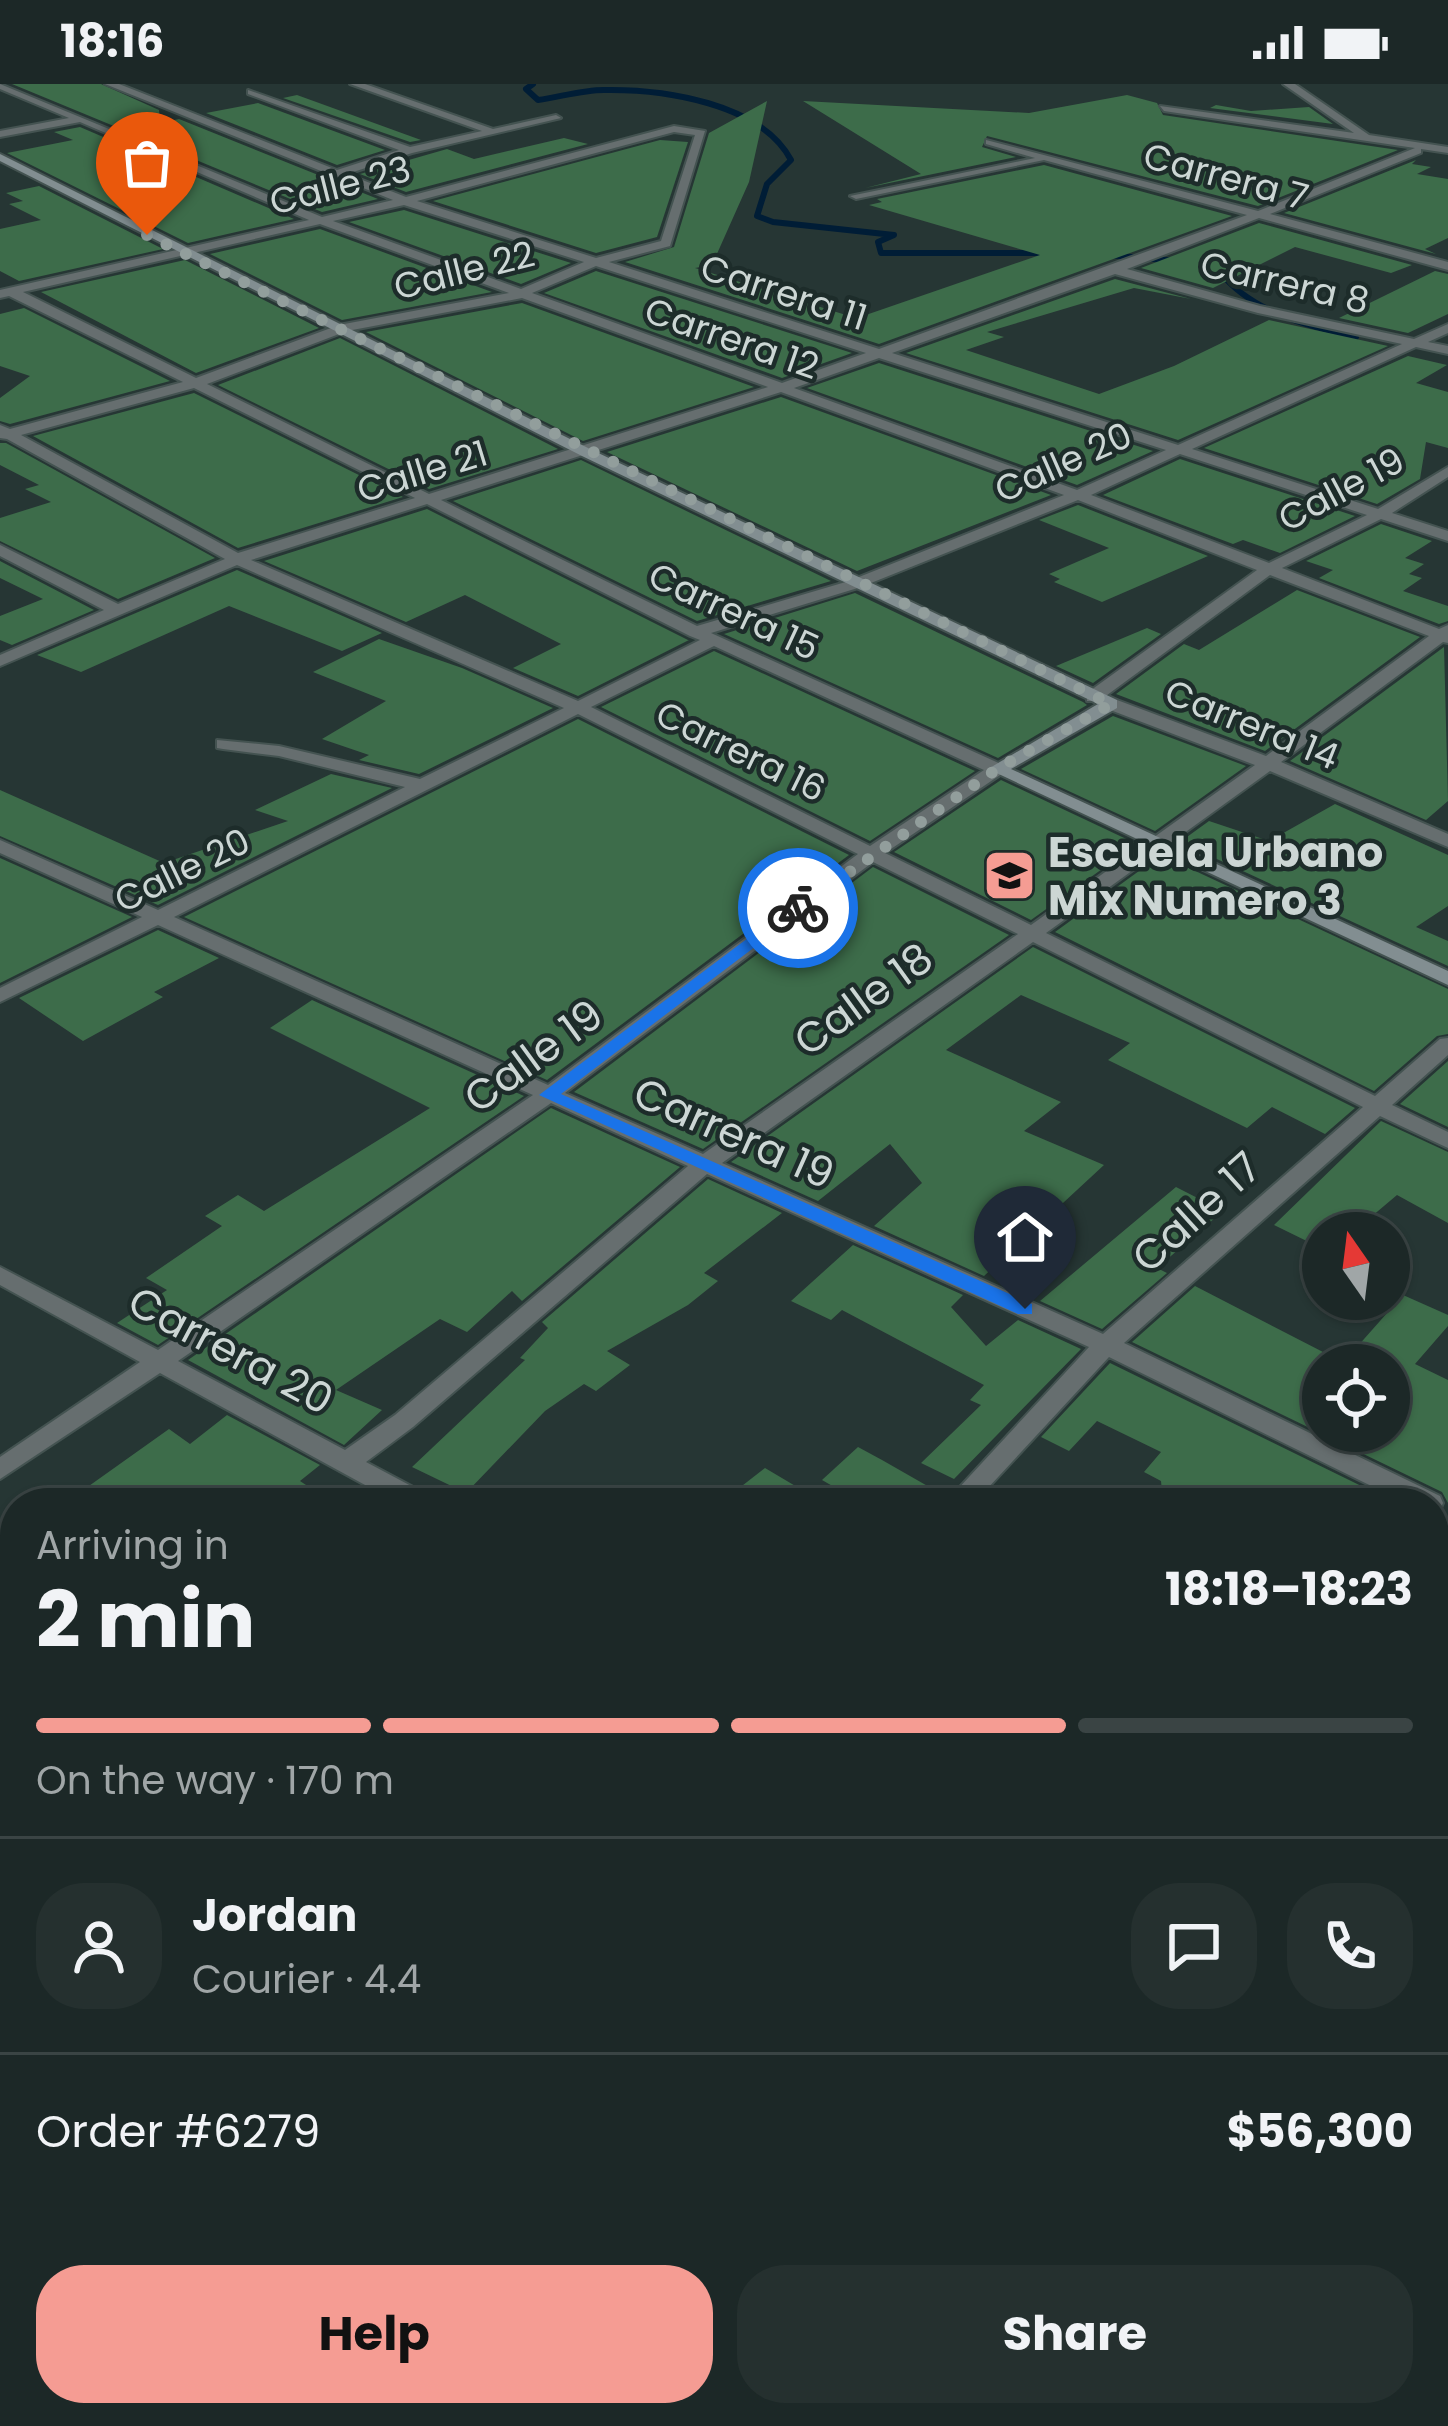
<!DOCTYPE html>
<meta charset="utf-8">
<style>
body{margin:0;font-family:Poppins,sans-serif;background:#25302f;color:#f1f3f6;height:100vh;display:flex;flex-direction:column;font-size:45px;white-space:nowrap}
*{box-sizing:border-box;margin:0}
p{font-size:39px;color:#a0a6a7}
.icon{flex:none;width:66px;height:66px;fill:none;stroke:currentColor;stroke-width:2;stroke-linecap:round;stroke-linejoin:round}
.map{position:relative;flex:1;overflow:hidden}
.side{position:absolute;left:0px;top:1404px;width:1449px;height:939px;display:flex;flex-direction:column;background:#1c2827;border-radius:48px 48px 0 0;box-shadow:0 3px 9px #0004,0 0 0 3px #3a4444}
.side>*{flex:none}
.needle{width:78px;rotate:346deg}
.buttons{position:absolute;left:1302px;top:1128px;display:grid;gap:24px}
.buttons a{display:grid;place-items:center;width:108px;height:108px;border-radius:50%;background:#1c2827;box-shadow:0 3px 9px #0004,0 0 0 3px #3a4444;font-size:60px}
.pin{position:absolute;display:grid;place-items:center;width:102px;height:102px;color:#fff;margin:-123px -51px;border-radius:50% 50% 50% 0;rotate:-45deg;box-shadow:0 0 12px #0007}
.pin .icon{rotate:45deg}
.courier{position:absolute;display:grid;place-items:center;width:120px;height:120px;margin:-60px;border:9px solid #1a73e8;border-radius:50%;background:#fff;color:#222;box-shadow:0 3px 15px #0007}
.headline em{font-style:normal;font-weight:700}
.headline div{display:flex;flex-direction:column-reverse}
.headline{display:flex;align-items:center;justify-content:space-between;height:204px;padding:0 36px}
h1{font-size:78px;font-weight:700;line-height:90px}
.bar{display:grid;grid-template-columns:repeat(4,1fr);gap:18px 12px;align-content:center;height:144px;padding:0 36px}
.bar i{height:15px;border-radius:9px;background:#3a4444}
.bar .on{background:#f59c93}
.bar p{grid-column:span 4}
.line{display:flex;align-items:center;gap:30px;padding:0 36px;border-top:3px solid #3a4444}
.line div{flex:1}
.round{display:grid;place-items:center;flex:none;width:126px;height:126px;border-radius:48px;background:#25302f}
.button{display:flex;gap:24px;margin-top:auto;padding:24px 36px}
.button a{flex:1;height:138px;border-radius:48px;background:#f59c93;color:#111;font-size:48px;font-weight:700;line-height:138px;text-align:center}
.button a+a{background:#25302f;color:#f1f3f6}
.status{display:flex;justify-content:space-between;align-items:center;height:84px;padding:0 60px;background:#1c2827;direction:ltr}
.status svg{height:33px;fill:currentColor}
.map>svg:first-child{display:block}
.green{fill:#4f5a2d}
.lines{fill:none;stroke-linecap:round;stroke-linejoin:round}
.stream{stroke:#001d36;stroke-width:6}
.building{fill:#3d6c4a}
.street-casing{stroke:#445351;stroke-width:4}
.secondary-casing{stroke:#445351;stroke-width:4}
.street{fill:#666e6f;fill-rule:evenodd}
.secondary{fill:#828e91;fill-rule:evenodd}
.route{fill:#1a73e8}
.done{stroke:#929e9c;stroke-width:12;stroke-dasharray:0 21.6}
.labels{text-anchor:middle;stroke-width:9;stroke-linejoin:round;paint-order:stroke}
.far-street-label{font-size:36px;fill:#ccd6d4;stroke:#1d2c2a}
.poi-label{font-size:42px;font-weight:bold;fill:#ccd6d4;stroke:#1d2c2a;text-anchor:start}
.street-label{font-size:42px;fill:#ccd6d4;stroke:#1d2c2a}
</style>
<div class="status"><b>18:16</b><svg viewBox="0 0 49 12"><path d="M0 12V9h3v3zM5 12V6h3v6zM10 12V3h3v9zM15 12V0h3v12zM26 1h20v11H26zM47 4h2v5h-2z"/></svg></div>
<div class="map">
<svg width="1448" height="2342" viewBox="0 0 1448 2342">
<rect width="100%" height="100%" fill="#263634"/>
<polygon class="green" points="0,1861 15,1874 15,2029 0,2047"/>
<g class="lines">
<g class="stream">
<path d="M 533,0 L 526,5 L 538,16 C 560,13 582,6 604,6 C 663,5 761,19 791,76 L 767,100 L 757,132 L 773,138 L 894,151 L 878,158 L 881,169 L 1045,169"/>
<polyline points="1108,171 1177,177"/>
<path d="M 1220,188 C 1251,228 1308,242 1356,253"/>
</g>
</g>
<g class="building">
<polygon points="12,0 101,0 159,26 160,39 179,35 378,115 322,128"/>
<polygon points="297,11 421,56 410,58 283,14"/>
<polygon points="1127,11 1157,19 1163,31 1398,66 1258,122 987,52 982,63 1016,73 865,104 921,90 803,17 1029,29"/>
<polygon points="767,17 749,98 712,181 695,184 846,231 860,233 1040,171 869,121 882,118 877,115 1044,81 1232,132 879,260 625,178 674,163 709,49"/>
<polygon points="258,19 385,66 337,81 206,29"/>
<polygon points="1216,21 1251,27 1309,23 1333,40 1210,24"/>
<polygon points="80,43 294,135 188,159 7,69 73,56 54,48"/>
<polygon points="564,54 588,60 406,108 360,90 447,65 474,75"/>
<polygon points="660,56 688,58 657,153 596,169 433,117"/>
<polygon points="1416,76 1412,80 1431,83 1417,90 1448,95 1448,154 1425,165 1436,170 1284,129"/>
<polygon points="39,102 163,165 19,197 0,187 0,145 41,136 9,120 23,117 6,109"/>
<polygon points="404,126 571,179 521,200 349,138"/>
<polygon points="1259,139 1412,181 1391,189 1295,163 1213,204 1141,184"/>
<polygon points="320,145 492,208 342,236 210,170"/>
<polygon points="185,176 319,244 196,289 41,208"/>
<polygon points="596,187 852,269 782,294 544,209"/>
<polygon points="1435,187 1448,190 1448,230 1408,249 1339,234"/>
<polygon points="1115,195 1191,215 1134,204 987,248 1004,253 966,266 1099,310 1174,282 1269,236 1388,262 1178,356 906,269"/>
<polygon points="522,219 754,303 583,357 366,248"/>
<polygon points="24,224 170,297 10,340 0,337 0,314 30,292 0,282 0,230"/>
<polygon points="340,254 558,365 429,405 218,301"/>
<polygon points="1408,272 1447,281 1416,299 1448,308 1448,364 1426,358 1420,395 1377,420 1204,364"/>
<polygon points="879,279 1153,367 1077,401 807,304"/>
<polygon points="194,309 403,413 238,464 33,352"/>
<polygon points="781,313 1051,411 857,487 607,368"/>
<polygon points="0,359 6,359 215,474 118,515 0,457 0,434 51,418 25,405 39,401 0,381"/>
<polygon points="1180,375 1355,432 1280,469 1243,456 1233,460 1103,411"/>
<polygon points="581,376 831,497 697,537 453,417"/>
<polygon points="1078,421 1208,472 1102,518 1054,498 1060,495 1049,490 1109,464 1039,436"/>
<polygon points="427,425 688,556 689,556 578,612 513,584 561,560 465,511 406,538 264,477"/>
<polygon points="1381,440 1432,457 1405,474 1424,480 1409,490 1422,494 1403,507 1448,522 1448,537 1439,540 1319,494 1333,486 1306,477"/>
<polygon points="0,477 94,526 12,561 0,556 0,532 43,515 0,494"/>
<polygon points="237,486 382,549 342,567 229,522 81,588 37,571"/>
<polygon points="1297,506 1420,553 1265,667 1116,610 1184,560 1199,566"/>
<polygon points="855,509 1083,618 1087,621 998,674 724,550"/>
<polygon points="1147,544 1161,550 1093,599 1056,582"/>
<polygon points="379,555 462,584 553,624 419,690 359,676 369,671 322,655 386,617 313,588"/>
<polygon points="1444,563 1448,717 1426,736 1290,677"/>
<polygon points="714,567 975,687 870,757 601,623"/>
<polygon points="1113,632 1246,682 1155,747 1021,685"/>
<polygon points="578,635 849,771 547,996 184,833"/>
<polygon points="331,690 392,704 158,821 0,752 0,706 164,779 288,737 255,726"/>
<polygon points="1001,696 1137,760 1031,836 894,768"/>
<polygon points="1335,720 1448,771 1448,822 1416,843 1448,857 1448,882 1180,758 1209,737 1269,757"/>
<polygon points="1161,771 1448,905 1448,950 1437,952 1374,1007 1055,848"/>
<polygon points="0,774 132,833 0,899"/>
<polygon points="873,783 1009,851 703,1065 574,1008"/>
<polygon points="158,846 219,874 154,908 163,913 83,957 19,914"/>
<polygon points="1033,863 1355,1024 1325,1050 1272,1023 1247,1044 1108,976 1130,959 1021,911 946,966 1061,1018 1024,1047 1104,1081 984,1192 874,1142 922,1099 890,1060 818,1117 731,1078"/>
<polygon points="312,916 524,1012 158,1261 117,1239 167,1206 146,1194 222,1142 205,1132 238,1111 264,1127 430,1024 270,944"/>
<polygon points="1448,977 1448,1043 1400,1020"/>
<polygon points="551,1024 680,1083 522,1217 512,1207 467,1248 440,1235 336,1306 382,1326 344,1361 188,1276"/>
<polygon points="1381,1037 1448,1068 1448,1139 1397,1111 1352,1149 1323,1149 1323,1165 1274,1141"/>
<polygon points="708,1095 782,1129 704,1189 718,1197 688,1221 607,1267 630,1281 596,1307 584,1300 545,1327 466,1409 412,1383 525,1276 520,1274 548,1244 542,1238"/>
<polygon points="1176,1103 1223,1127 1157,1184 1167,1189 1102,1245 1040,1217"/>
<polygon points="853,1161 963,1211 951,1223 986,1262 1018,1236 1081,1265 954,1395 921,1379 981,1321 970,1316 984,1301 842,1226 831,1236 791,1217"/>
<polygon points="1195,1202 1323,1268 1323,1347 1389,1347 1389,1281 1341,1281 1403,1211 1448,1231 1448,1242 1415,1280 1448,1296 1448,1419 1442,1408 1132,1258"/>
<polygon points="1110,1279 1396,1419 1163,1419 1161,1397 1144,1388 1161,1368 1097,1337 1069,1367 1041,1353"/>
<polygon points="227,1331 320,1381 300,1397 333,1419 65,1419 169,1345 190,1360"/>
<polygon points="858,1363 882,1376 945,1412 941,1419 862,1419 822,1396"/>
<polygon points="765,1384 824,1419 720,1419"/>
</g>
<g class="lines">
<defs>
<g id="street">
<path d="M 0,0 L 322,133 L 393,116 L 105,0 L 119,0 L 337,86 L 399,66 L 248,10 L 248,6 L 410,63 L 482,47 L 350,0 L 365,0 L 493,45 L 556,31 L 561,34 L 412,69 L 347,90 L 406,113 L 674,42 L 705,47 L 670,162 L 609,178 L 879,265 L 1247,131 L 1044,76 L 856,115 L 850,112 L 1035,74 L 986,60 L 986,56 L 1258,127 L 1415,64 L 1164,27 L 1160,22 L 1354,49 L 1283,0 L 1295,0 L 1369,51 L 1448,63 L 1448,69 L 1421,65 L 1421,69 L 1270,130 L 1448,178 L 1448,186 L 1259,134 L 1127,185 L 1260,222 L 1414,255 L 1448,240 L 1448,249 L 1428,258 L 1448,262 L 1448,270 L 1416,263 L 1192,365 L 1378,425 L 1448,383 L 1448,393 L 1392,429 L 1448,447 L 1448,457 L 1381,435 L 1282,484 L 1439,545 L 1448,541 L 1448,559 L 1443,558 L 1281,678 L 1448,750 L 1448,763 L 1270,687 L 1046,849 L 1375,1012 L 1440,955 L 1448,954 L 1448,971 L 1392,1021 L 1448,1048 L 1448,1064 L 1380,1032 L 1124,1259 L 1440,1412 L 1443,1419 L 1440,1426 L 1434,1428 L 1434,1419 L 1406,1419 L 1109,1273 L 974,1419 L 945,1419 L 1089,1263 L 707,1090 L 413,1343 L 366,1378 L 430,1412 L 433,1419 L 398,1419 L 160,1289 L 0,1395 L 0,1373 L 140,1278 L 0,1201 L 0,1183 L 158,1266 L 533,1011 L 158,841 L 0,918 L 0,904 L 142,833 L 0,769 L 0,756 L 158,826 L 405,703 L 279,672 L 223,665 L 217,664 L 217,656 L 279,662 L 420,695 L 564,624 L 237,481 L 0,582 L 0,571 L 104,526 L 0,472 L 0,461 L 118,520 L 225,475 L 7,355 L 0,354 L 0,341 L 10,345 L 183,298 L 9,212 L 0,214 L 0,206 L 309,136 L 80,38 L 0,53 L 0,47 L 69,34 L 0,5 ZM 674,48 L 695,51 L 661,157 L 596,174 L 417,117 ZM 404,121 L 584,178 L 521,205 L 333,137 ZM 320,140 L 509,209 L 339,241 L 196,294 L 23,208 ZM 596,182 L 866,269 L 782,299 L 532,209 ZM 1115,190 L 1258,229 L 1402,260 L 1178,361 L 892,269 ZM 522,214 L 768,303 L 429,410 L 207,300 L 347,247 ZM 879,274 L 1166,366 L 1077,406 L 794,304 ZM 194,304 L 415,414 L 238,469 L 21,351 ZM 781,308 L 1064,411 L 849,497 L 697,542 L 441,416 ZM 1180,370 L 1367,431 L 1269,479 L 1091,411 ZM 1078,416 L 1257,486 L 1087,609 L 1087,617 L 1099,617 L 1270,491 L 1429,552 L 1266,672 L 1117,616 L 1105,616 L 1105,624 L 1255,681 L 1031,841 L 885,769 L 1003,689 L 1003,681 L 711,549 L 861,503 ZM 427,420 L 690,552 L 700,556 L 578,617 L 251,476 ZM 714,562 L 984,686 L 870,762 L 591,623 ZM 578,630 L 858,770 L 548,1001 L 174,833 ZM 873,778 L 1018,850 L 703,1070 L 565,1009 ZM 1033,858 L 1363,1023 L 1103,1250 L 722,1079 ZM 551,1019 L 688,1082 L 395,1331 L 345,1366 L 178,1277 Z"/>
<polygon points="15,1707 15,1738 0,1745 0,1714"/>
<polygon points="0,1767 15,1774 15,1804 0,1797"/>
<polygon points="1434,1900 1448,1906 1448,1937 1434,1931"/>
<polygon points="629,2328 667,2328 669,2342 631,2342"/>
<polygon points="1097,2328 1135,2328 1134,2342 1096,2342"/>
</g>
<polygon id="secondary" points="0,70 592,366 1117,616 1117,624 1011,685 1448,887 1448,901 988,685 1098,620 582,372 0,77"/>
</defs>
<use href="#street" class="street-casing"/>
<use href="#secondary" class="secondary-casing"/>
<use href="#street" class="street"/>
<use href="#secondary" class="secondary"/>
</g>
<polygon class="route" points="792,821 806,824 561,1010 1032,1220 1032,1230 1018,1230 539,1011"/>
<g class="lines">
<polyline class="done" points="147,151 1111,620 997,685 798,824"/>
</g>
<defs>
<symbol id="school-square" viewBox="-11 -11 22 22"><rect x="-9" y="-9" width="18" height="18" rx="4" fill="#f59c93" stroke="#1d2c2a"/><path d="M0-5L7-2L0 1L-7-2ZM-4 1L0 2.5L4 1V4Q0 6-4 4Z" fill="#111"/></symbol>
</defs>
<g fill-rule="evenodd">
<use href="#school-square" x="980" y="762" width="59" height="59"/>
</g>
<g class="labels">
<g class="far-street-label">
<text transform="translate(1226 92) rotate(15)" y="13">Carrera 7</text>
<text transform="translate(340 101) rotate(-14)" y="13">Calle 23</text>
<text transform="translate(464 186) rotate(-14)" y="13">Calle 22</text>
<text transform="translate(1285 198) rotate(13)" y="13">Carrera 8</text>
<text transform="translate(784 208) rotate(18)" y="13">Carrera 11</text>
<text transform="translate(732 254) rotate(19)" y="13">Carrera 12</text>
<text transform="translate(1063 378) rotate(-24)" y="13">Calle 20</text>
<text transform="translate(422 387) rotate(-17)" y="13">Calle 21</text>
<text transform="translate(1341 405) rotate(-28)" y="13">Calle 19</text>
<text transform="translate(734 527) rotate(25)" y="13">Carrera 15</text>
<text transform="translate(1252 640) rotate(22)" y="13">Carrera 14</text>
<text transform="translate(741 667) rotate(26)" y="13">Carrera 16</text>
<text transform="translate(182 786) rotate(-26)" y="13">Calle 20</text>
</g>
<g class="poi-label">
<text x="1048" y="783">Escuela Urbano<tspan x="1048" dy="48">Mix Numero 3</tspan></text>
</g>
<g class="street-label">
<text transform="translate(863 915) rotate(-36)" y="15">Calle 18</text>
<text transform="translate(533 972) rotate(-36)" y="15">Calle 19</text>
<text transform="translate(734 1049) rotate(24)" y="15">Carrera 19</text>
<text transform="translate(1196 1128) rotate(-42)" y="15">Calle 17</text>
<text transform="translate(231 1266) rotate(28)" y="15">Carrera 20</text>
</g>
</g>
</svg>
<div class="buttons">
<a><svg class="needle" viewBox="-14 -14 28 28"><path d="M0-13l5 13h-10z" fill="#e53935"/><path d="M0 13l5-13h-10z" fill="#a0a6a7"/></svg></a>
<a><svg class="icon" aria-label="locate" viewBox="0 0 24 24"><circle cx="12" cy="12" r="6"/><path d="M12 2v4M12 18v4M2 12h4M18 12h4"/></svg></a>
</div>
<div class="pin" style="left:147px;top:151px;background:#ea580c"><svg class="icon" aria-label="bag" viewBox="0 0 24 24"><path d="M5 8h14l-1 12H6zM9 8a3 3 0 0 1 6 0"/></svg></div>
<div class="pin" style="left:1025px;top:1225px;background:#1f2937"><svg class="icon" aria-label="home" viewBox="0 0 24 24"><path d="M3 11l9-7 9 7M6 9v11h12V9"/></svg></div>
<div class="courier" style="left:798px;top:824px"><svg class="icon" aria-label="bike" viewBox="0 0 24 24"><circle cx="6" cy="16" r="4"/><circle cx="18" cy="16" r="4"/><path d="M6 16l4-8h5l3 8M10 8l3 8H6M13 5h3"/></svg></div>
<section class="side">
<div class="headline"><div><h1>2 min</h1><p>Arriving in</p></div><em>18:18–18:23</em></div>
<div class="bar"><i class="on"></i><i class="on"></i><i class="on"></i><i></i><p>On the way · 170 m</p></div>
<div class="line" style="height:216px"><a class="round"><svg class="icon" aria-label="person" viewBox="0 0 24 24"><circle cx="12" cy="8" r="4"/><path d="M4 21q1-7 8-7t8 7"/></svg></a><div><b>Jordan</b><p>Courier · 4.4</p></div><a class="round"><svg class="icon" aria-label="chat" viewBox="0 0 24 24"><path d="M4 5h16v11H9l-5 4z"/></svg></a><a class="round"><svg class="icon" aria-label="phone" viewBox="0 0 24 24"><path d="M5 4h4l2 5-3 2q2 4 5 5l2-3 5 2v4C11 20 4 13 5 4z"/></svg></a></div>
<div class="line" style="height:156px"><div>Order #6279</div><b>$56,300</b></div>
<div class="button"><a>Help</a><a>Share</a></div>
</section>
</div>
